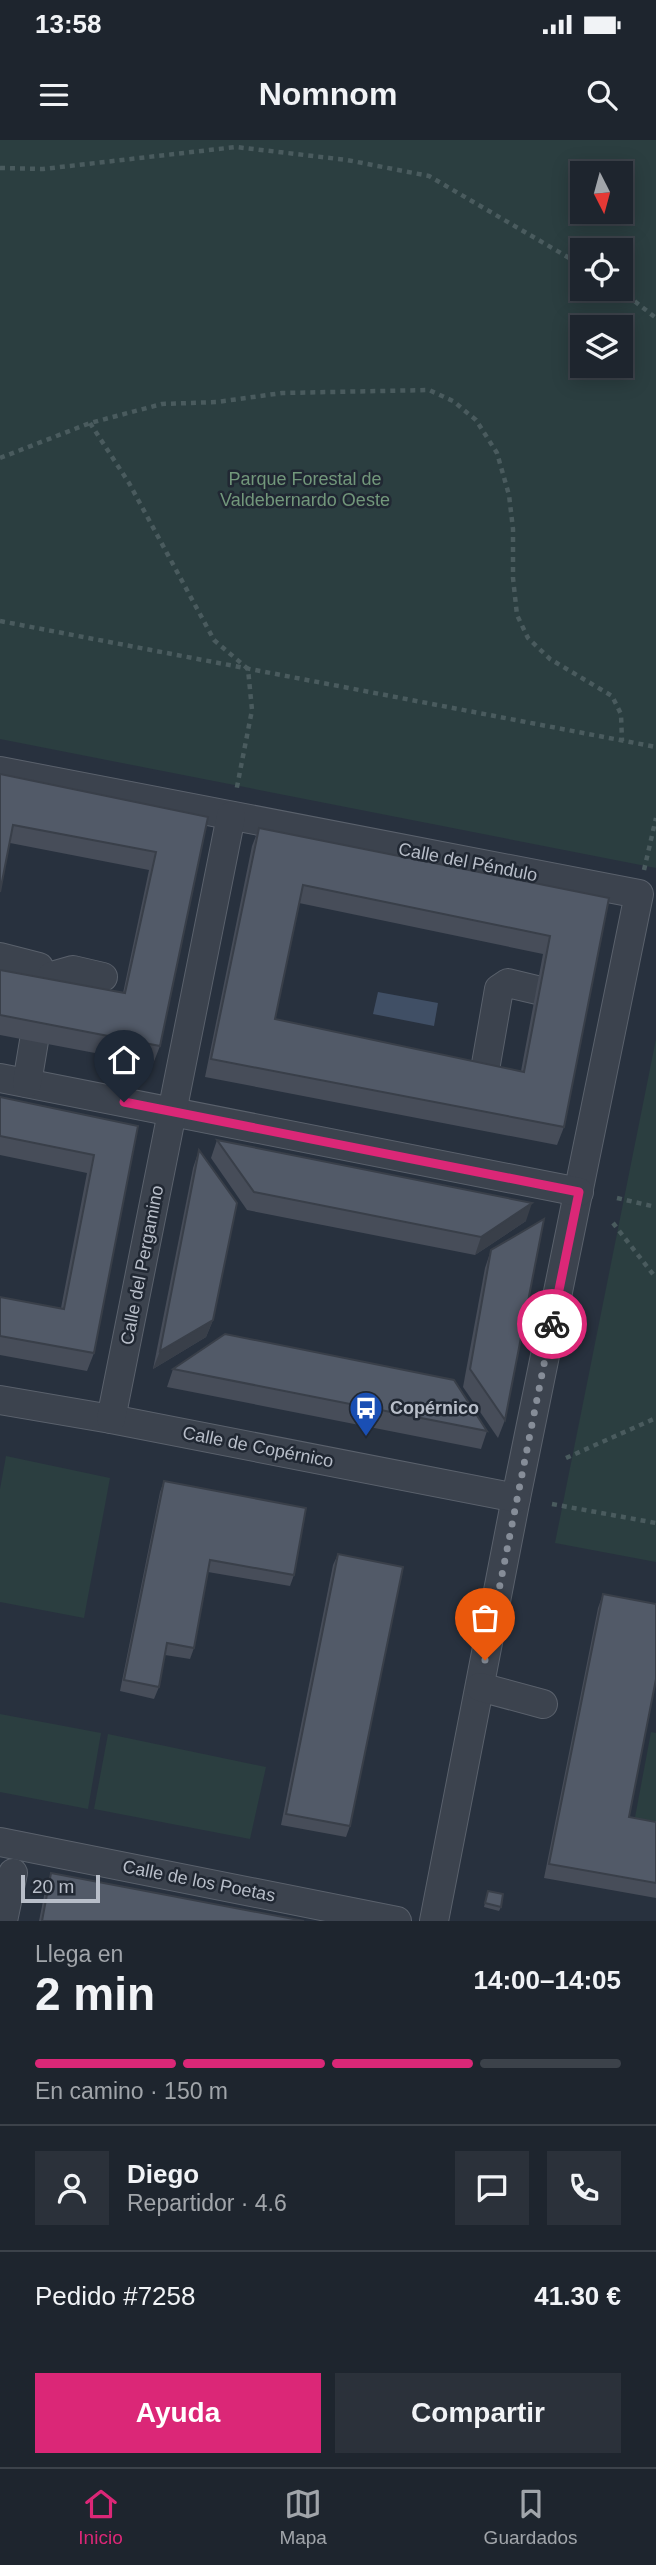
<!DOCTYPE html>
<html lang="es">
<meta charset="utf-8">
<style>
body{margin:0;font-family:Arial,sans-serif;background:#2b313a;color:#f1f3f6;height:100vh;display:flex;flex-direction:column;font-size:26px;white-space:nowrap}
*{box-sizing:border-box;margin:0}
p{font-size:23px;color:#a1a5aa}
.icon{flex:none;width:38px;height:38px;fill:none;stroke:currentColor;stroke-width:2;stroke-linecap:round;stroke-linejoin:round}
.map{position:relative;height:1781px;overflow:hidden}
.sheet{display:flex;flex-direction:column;background:#1e252e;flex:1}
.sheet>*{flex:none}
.needle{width:46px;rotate:174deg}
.buttons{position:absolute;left:570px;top:21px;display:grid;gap:14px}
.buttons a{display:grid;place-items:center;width:63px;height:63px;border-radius:0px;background:#1e252e;box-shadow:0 4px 18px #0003,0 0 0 2px #3c424a;font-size:35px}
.scale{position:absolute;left:21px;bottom:18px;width:79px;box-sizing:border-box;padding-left:7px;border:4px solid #b8bec9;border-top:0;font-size:19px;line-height:24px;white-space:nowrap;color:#b8bec9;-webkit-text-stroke:5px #212833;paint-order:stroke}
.pin{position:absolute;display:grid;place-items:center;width:60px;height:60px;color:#fff;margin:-72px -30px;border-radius:50% 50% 50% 0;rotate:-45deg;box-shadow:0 0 7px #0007}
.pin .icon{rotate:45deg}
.courier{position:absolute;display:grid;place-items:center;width:70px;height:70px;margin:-35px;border:5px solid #db2777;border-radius:50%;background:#fff;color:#222;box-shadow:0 2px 9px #0007}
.head em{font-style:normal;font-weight:700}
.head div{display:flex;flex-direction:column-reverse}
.head{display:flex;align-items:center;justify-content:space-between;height:119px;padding:0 35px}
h1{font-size:46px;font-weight:700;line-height:52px}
.bar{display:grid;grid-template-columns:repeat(4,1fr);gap:10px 7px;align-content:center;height:84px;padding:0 35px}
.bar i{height:9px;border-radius:5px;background:#3c424a}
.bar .selected{background:#db2777}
.bar p{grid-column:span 4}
.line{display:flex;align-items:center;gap:18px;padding:0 35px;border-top:2px solid #3c424a}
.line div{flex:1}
.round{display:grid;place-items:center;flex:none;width:74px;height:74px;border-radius:0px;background:#2b313a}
.button{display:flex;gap:14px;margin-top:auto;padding:14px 35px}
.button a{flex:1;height:80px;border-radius:0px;background:#db2777;color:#fff;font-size:28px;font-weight:700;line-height:80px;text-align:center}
.button a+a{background:#2b313a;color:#f1f3f6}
.status{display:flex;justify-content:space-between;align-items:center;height:49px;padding:0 35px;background:#1e252e;direction:ltr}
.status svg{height:19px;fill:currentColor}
header{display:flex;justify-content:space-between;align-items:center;height:91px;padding:0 35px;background:#1e252e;font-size:32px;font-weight:700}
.dock{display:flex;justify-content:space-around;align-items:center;height:98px;border-top:2px solid #3c424a;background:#1e252e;font-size:19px;color:#a1a5aa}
.dock a{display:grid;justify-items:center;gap:4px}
.dock .selected{color:#db2777}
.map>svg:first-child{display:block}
.green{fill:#2b3e40;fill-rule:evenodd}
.water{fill:#404f65}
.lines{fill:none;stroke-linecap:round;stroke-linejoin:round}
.minor-casing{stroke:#5a616c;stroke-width:30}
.path{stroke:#4a5b5e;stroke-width:4.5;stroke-dasharray:5 5;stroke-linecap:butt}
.minor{stroke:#3c434e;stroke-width:28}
.wall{fill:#474d59;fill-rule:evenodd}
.shaded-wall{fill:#393f49}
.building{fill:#525a68;stroke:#393f49;stroke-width:2;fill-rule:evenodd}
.done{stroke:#868d98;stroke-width:7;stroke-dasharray:0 12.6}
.route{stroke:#db2777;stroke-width:9}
.labels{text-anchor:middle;stroke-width:5;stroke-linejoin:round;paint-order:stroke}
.park-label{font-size:18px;fill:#72977b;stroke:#212833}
.street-label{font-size:18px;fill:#b8bec9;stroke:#212833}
.poi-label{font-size:18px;font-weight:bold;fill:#b8bec9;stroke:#212833;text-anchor:start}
</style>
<div class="status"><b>13:58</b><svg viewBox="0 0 49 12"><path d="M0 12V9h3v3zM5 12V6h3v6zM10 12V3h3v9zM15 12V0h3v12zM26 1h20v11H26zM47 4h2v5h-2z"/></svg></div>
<header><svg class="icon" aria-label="menu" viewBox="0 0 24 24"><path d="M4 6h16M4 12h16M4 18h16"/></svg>Nomnom<svg class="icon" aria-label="search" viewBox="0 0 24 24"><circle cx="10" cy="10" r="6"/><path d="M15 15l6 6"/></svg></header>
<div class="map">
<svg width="656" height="1781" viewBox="0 0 656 1781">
<rect width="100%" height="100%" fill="#28313e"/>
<g class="green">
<path d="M 0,0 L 656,0 L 656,728 L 0,599 ZM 621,33 L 621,72 L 583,72 L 583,33 ZM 621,110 L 621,149 L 583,149 L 583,110 ZM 621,187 L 621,226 L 583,226 L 583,187 Z"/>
<polygon points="656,899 656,1422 555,1403"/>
<polygon points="6,1316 110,1338 84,1478 0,1462 0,1349"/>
<polygon points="0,1574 101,1593 88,1669 0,1652"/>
<polygon points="651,1592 656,1593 656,1693 633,1688"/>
<polygon points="108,1594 266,1627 250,1699 94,1669"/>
</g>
<polygon class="water" points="378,852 438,863 434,886 373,874"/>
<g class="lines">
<defs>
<g id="minor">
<polyline points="0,631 639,754 516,1358 434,1781"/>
<polyline points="0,817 39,827 44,837 43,857"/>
<polyline points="45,845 52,836 73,830 103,837"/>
<polyline points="486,924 499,849 508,843 537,850"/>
<polyline points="0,938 579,1052"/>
<polyline points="27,943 34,901"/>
<polyline points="0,1260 111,1279 516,1358"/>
<polyline points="111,1279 231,676"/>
<polyline points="480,1547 543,1564"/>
<polyline points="0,1702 397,1781"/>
<polyline points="3,1781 13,1733"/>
</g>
</defs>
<use href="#minor" class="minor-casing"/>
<g class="path">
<polyline points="0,28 43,29 236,7 347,20 429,36 583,126"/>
<polyline points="619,149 656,178"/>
<polyline points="90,283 129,343 214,500 248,529 252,570 236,652"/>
<polyline points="0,318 90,283 162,264 217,262 282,253 429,250 453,261 476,280 497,313 509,355 513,389 513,438 517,475 528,498 550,519 612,556 621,574 622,601"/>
<polyline points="0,481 656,607"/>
<polyline points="644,730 656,678"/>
<polyline points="617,1058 656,1067"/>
<polyline points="613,1083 656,1138"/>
<polyline points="566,1318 656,1278"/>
<polyline points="552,1364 656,1383"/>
</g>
<use href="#minor" class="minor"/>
</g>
<g class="wall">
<polygon points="0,634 208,677 160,906 153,924 0,895 0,830 123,853 149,730 10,703"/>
<path d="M 259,688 L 609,758 L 564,987 L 557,1005 L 205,937 L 252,706 ZM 299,763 L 543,814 L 521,931 L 275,879 Z"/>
<polygon points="0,957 138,986 94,1213 87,1231 0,1215 0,1157 61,1168 87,1033 0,1015"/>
<polygon points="217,1000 526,1081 475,1115 247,1070 211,1018"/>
<polygon points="199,1010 213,1180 206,1197 153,1229 193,1028"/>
<polygon points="491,1110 505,1280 498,1298 463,1247 485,1128"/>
<polygon points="173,1229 487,1291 481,1309 167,1247"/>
<polygon points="164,1341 294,1435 290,1446 208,1432 194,1508 190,1519 165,1515 159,1547 154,1559 120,1551 160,1352"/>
<polygon points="338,1414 350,1686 346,1697 281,1685 333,1425"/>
<polygon points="603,1454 655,1545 629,1677 656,1682 656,1758 544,1738 598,1468"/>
<polygon points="51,1733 304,1781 39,1781 45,1751"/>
<polygon points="488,1751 501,1767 499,1771 484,1767"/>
</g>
<g class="shaded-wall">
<polygon points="532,1063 526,1081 475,1115 481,1097"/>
<polygon points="213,1180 206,1197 153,1229 160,1211"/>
</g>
<g class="building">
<polygon points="0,634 208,677 160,906 0,875 0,830 125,853 156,712 13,685 0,752"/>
<path d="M 259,688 L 609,758 L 564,987 L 211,919 ZM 303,745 L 550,796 L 524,932 L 275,879 Z"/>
<polygon points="0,957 138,986 94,1213 0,1196 0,1157 64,1169 94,1015 0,996"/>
<polygon points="217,1000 532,1063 481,1097 254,1052"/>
<polygon points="199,1010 237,1063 213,1180 160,1211"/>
<polygon points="544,1079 505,1280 470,1229 491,1110"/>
<polygon points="225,1194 454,1240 487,1291 173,1229"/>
<polygon points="164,1341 306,1368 294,1435 210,1420 194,1508 167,1503 159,1547 124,1540"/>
<polygon points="338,1414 403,1427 350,1686 286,1674"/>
<polygon points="603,1454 656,1464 656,1539 629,1677 656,1682 656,1743 549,1724"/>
<polygon points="51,1733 304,1781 42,1781"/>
<polygon points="488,1751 503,1754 501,1767 485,1763"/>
</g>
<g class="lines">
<polyline class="done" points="485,1520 552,1184"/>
<polyline class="route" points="124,962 579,1052 552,1184"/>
</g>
<defs>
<symbol id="bus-pin" viewBox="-11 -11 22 30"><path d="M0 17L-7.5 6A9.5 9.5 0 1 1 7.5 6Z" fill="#1a4fb4" stroke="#212833"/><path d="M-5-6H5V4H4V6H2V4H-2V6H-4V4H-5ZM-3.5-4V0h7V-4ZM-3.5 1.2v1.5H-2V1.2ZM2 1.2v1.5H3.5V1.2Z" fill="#fff"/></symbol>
</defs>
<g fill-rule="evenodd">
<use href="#bus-pin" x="347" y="1249" width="38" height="52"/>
</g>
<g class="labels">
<g class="park-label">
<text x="305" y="345">Parque Forestal de<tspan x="305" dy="21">Valdebernardo Oeste</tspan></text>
</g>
<g class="street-label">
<text transform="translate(468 722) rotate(11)" y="6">Calle del Péndulo</text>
<text transform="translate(142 1125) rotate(-79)" y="6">Calle del Pergamino</text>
<text transform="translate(258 1307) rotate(11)" y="6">Calle de Copérnico</text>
<text transform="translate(199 1741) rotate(11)" y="6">Calle de los Poetas</text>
</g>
<g class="poi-label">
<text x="390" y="1274">Copérnico</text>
</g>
</g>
</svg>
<div class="buttons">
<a><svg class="needle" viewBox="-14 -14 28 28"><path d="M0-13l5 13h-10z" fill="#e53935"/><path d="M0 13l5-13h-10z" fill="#a1a5aa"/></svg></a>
<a><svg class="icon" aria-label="locate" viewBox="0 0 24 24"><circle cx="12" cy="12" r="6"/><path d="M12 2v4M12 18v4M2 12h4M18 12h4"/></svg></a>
<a><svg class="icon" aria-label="layers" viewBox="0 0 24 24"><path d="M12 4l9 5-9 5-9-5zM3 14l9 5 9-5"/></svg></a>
</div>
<div class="scale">20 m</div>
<div class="pin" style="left:485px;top:1520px;background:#ea580c"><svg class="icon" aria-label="bag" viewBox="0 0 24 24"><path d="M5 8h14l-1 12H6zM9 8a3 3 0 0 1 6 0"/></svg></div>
<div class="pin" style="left:124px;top:962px;background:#1f2937"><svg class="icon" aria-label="home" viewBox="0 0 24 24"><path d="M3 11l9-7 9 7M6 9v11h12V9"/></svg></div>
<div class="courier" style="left:552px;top:1184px"><svg class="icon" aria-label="bike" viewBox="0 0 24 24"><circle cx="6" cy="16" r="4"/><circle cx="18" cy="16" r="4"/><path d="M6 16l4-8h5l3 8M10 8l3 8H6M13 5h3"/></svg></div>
</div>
<section class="sheet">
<div class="head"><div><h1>2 min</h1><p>Llega en</p></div><em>14:00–14:05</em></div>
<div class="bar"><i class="selected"></i><i class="selected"></i><i class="selected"></i><i></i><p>En camino · 150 m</p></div>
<div class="line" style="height:126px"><a class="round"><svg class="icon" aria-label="person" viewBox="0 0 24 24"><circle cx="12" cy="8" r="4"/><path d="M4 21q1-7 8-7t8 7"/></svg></a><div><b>Diego</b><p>Repartidor · 4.6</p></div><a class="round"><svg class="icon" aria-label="chat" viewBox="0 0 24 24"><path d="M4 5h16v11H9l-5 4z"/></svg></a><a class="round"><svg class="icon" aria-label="phone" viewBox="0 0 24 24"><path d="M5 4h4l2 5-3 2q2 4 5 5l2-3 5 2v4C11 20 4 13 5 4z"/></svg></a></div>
<div class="line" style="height:91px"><div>Pedido #7258</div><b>41.30 €</b></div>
<div class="button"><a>Ayuda</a><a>Compartir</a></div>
</section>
<nav class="dock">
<a class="selected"><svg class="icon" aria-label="home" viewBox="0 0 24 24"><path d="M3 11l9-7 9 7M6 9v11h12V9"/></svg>Inicio</a>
<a><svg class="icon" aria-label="map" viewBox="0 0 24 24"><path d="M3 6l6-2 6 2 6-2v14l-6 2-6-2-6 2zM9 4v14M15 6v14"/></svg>Mapa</a>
<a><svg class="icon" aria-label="saved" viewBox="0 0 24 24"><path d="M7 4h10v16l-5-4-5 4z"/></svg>Guardados</a>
</nav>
